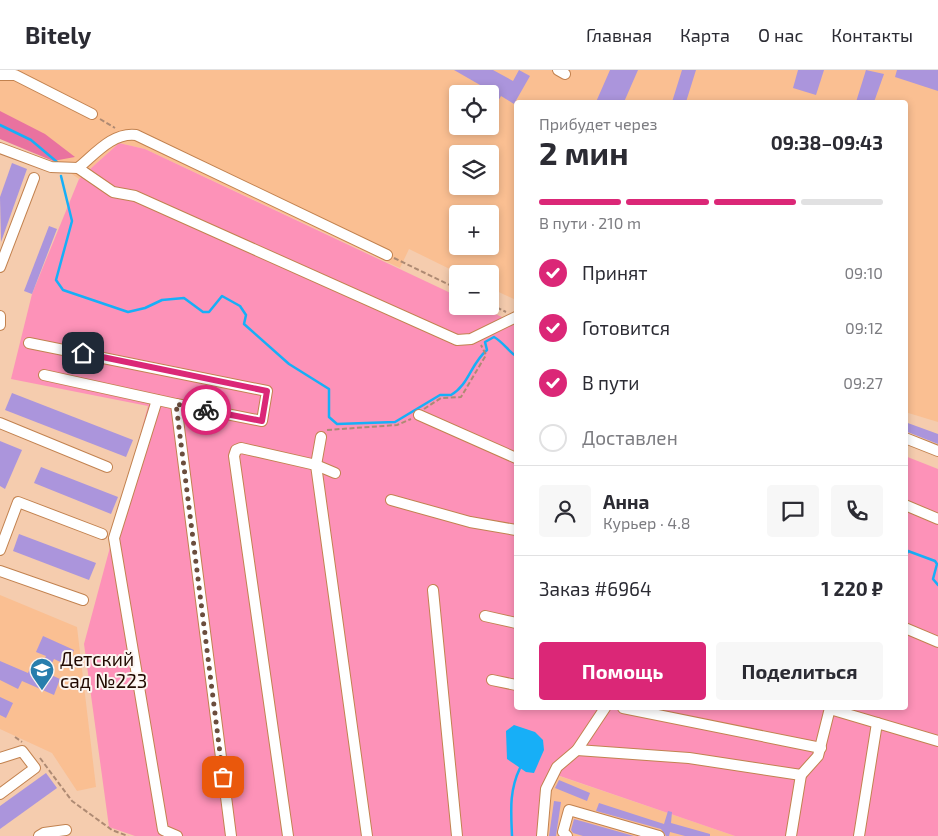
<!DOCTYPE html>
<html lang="ru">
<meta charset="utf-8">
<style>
body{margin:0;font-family:"Exo 2",sans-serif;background:#f7f7f7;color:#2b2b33;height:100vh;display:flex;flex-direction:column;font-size:19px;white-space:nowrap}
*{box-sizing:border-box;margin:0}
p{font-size:16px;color:#7c7c81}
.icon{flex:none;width:28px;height:28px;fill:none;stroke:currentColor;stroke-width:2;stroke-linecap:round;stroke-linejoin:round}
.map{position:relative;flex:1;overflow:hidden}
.sheet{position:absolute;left:514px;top:30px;width:394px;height:610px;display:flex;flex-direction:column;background:#fff;border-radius:5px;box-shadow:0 2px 8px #0003}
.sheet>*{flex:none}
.buttons{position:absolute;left:449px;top:15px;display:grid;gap:10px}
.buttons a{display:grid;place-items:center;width:50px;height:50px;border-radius:5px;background:#fff;box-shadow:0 2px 8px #0003;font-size:25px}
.pin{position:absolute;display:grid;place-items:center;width:42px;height:42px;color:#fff;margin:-21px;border-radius:10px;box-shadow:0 2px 8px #0006}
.courier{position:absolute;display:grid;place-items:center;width:50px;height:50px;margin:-25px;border:4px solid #db2777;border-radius:50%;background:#fff;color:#222;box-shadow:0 1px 6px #0007}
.headline em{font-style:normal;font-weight:700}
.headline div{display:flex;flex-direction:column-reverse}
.headline{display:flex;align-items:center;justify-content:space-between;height:85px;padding:0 25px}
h1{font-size:32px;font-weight:700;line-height:38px}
.bar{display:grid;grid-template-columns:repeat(4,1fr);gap:8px 5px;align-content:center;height:60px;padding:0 25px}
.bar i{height:6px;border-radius:4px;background:#e1e1e2}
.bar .on{background:#db2777}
.bar p{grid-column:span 4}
.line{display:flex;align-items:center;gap:12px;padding:0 25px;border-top:1px solid #e1e1e2}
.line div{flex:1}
.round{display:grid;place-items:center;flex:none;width:52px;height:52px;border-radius:5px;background:#f7f7f7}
ol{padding:0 25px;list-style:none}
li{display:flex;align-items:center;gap:15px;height:55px}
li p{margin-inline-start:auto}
li .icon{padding:5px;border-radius:50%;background:#db2777;color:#fff;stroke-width:4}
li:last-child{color:#7c7c81}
li i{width:28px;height:28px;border:2px solid #e1e1e2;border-radius:50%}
.cta{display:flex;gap:10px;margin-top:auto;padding:10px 25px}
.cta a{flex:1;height:58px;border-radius:5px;background:#db2777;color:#fff;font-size:20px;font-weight:700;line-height:58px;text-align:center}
.cta a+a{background:#f7f7f7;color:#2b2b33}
header{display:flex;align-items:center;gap:30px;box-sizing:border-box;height:70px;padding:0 25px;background:#fff;border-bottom:1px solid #e1e1e2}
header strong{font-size:24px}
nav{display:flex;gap:28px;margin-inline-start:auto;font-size:18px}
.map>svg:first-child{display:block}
.built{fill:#fabf92;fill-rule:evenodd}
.green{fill:#fd92b8}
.forest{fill:#e9729f}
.water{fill:#17aff7}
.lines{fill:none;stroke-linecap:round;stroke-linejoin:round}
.stream{stroke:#17aff7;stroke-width:2.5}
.building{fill:#ab95dc}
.minor-casing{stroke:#c2824f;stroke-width:12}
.path{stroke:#ae8a73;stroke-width:2;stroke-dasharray:5 2.5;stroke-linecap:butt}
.minor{stroke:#fff;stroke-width:10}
.done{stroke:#6b4d3d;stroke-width:5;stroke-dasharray:0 9}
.route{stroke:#db2777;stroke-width:6}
.labels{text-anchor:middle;stroke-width:4;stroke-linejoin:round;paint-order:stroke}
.poi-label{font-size:19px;fill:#210900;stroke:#fcf5f0;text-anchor:start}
</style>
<header>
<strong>Bitely</strong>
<nav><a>Главная</a><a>Карта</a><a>О нас</a><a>Контакты</a></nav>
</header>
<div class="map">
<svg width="938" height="766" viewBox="0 0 938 766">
<rect width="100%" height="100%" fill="#f5ccae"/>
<g class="built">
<path d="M 0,0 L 938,0 L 938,352 L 905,342 L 905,32 L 516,32 L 516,230 L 490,218 L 490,204 L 460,204 L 409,179 L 400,198 L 145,79 L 119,73 L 79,109 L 0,54 ZM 458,24 L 490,24 L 490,56 L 458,56 ZM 458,84 L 490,84 L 490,116 L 458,116 ZM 458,144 L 490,144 L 490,176 L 458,176 Z"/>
<polygon points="0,525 77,557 96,717 77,721 52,683 0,659"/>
<polygon points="553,704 735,766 544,766"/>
</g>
<polygon class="green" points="119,73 145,79 457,226 458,236 479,236 516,254 516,638 905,638 905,386 938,399 938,766 735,766 554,704 543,766 135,766 109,757 84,574 148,336 11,309 32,224 79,109"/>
<polygon class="forest" points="0,41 45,64 75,87 53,91 0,69"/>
<polygon class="water" points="514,655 535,662 543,670 544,680 534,703 526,702 507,689 506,661"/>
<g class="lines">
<g class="stream">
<polyline points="0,55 31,70 57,92"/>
<path d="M 61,106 L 72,151 L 56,210 L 63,220 L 128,242 L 145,238 L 162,230 L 184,228 L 203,242 L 209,242 L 222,226 L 240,236 L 246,245 L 244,254 L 289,294 L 329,319 L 329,347 L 337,354 L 395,352 L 440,325 L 451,325 C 469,315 471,293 487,280 L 485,272 L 494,267 C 503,272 508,281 516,286"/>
<polyline points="905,488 908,481 935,491 937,494 933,509 938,515"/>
<path d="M 512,766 C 511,741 509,721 520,698"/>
</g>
</g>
<g class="building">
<polygon points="454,0 493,0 513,11 519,0 530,6 514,34 501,26 497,33 490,29 490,24 484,24 487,19"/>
<polygon points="610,0 638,0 624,32 596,32"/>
<polygon points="682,0 696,0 686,32 672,32"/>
<polygon points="798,0 824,0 816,25 793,18"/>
<polygon points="866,0 884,4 874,32 856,32"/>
<polygon points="897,0 938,0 938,21 895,7"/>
<polygon points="12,93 27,99 1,172 0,127"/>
<polygon points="49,156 57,159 32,224 24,221"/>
<polygon points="12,323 133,370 126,387 5,340"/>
<polygon points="905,352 938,364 938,374 905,361"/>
<polygon points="0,371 22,380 5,419 0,416"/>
<polygon points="41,397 118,427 111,444 34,413"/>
<polygon points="19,464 96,493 89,510 13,481"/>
<polygon points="43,566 74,580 67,595 54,589 47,603 60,609 54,625 22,611 18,619 0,610 0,591 28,603 31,596 40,600 46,586 36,582"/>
<polygon points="0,627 13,633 6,648 0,645"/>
<polygon points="46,703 57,718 0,759 0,736"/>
<polygon points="559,710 590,723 587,731 555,718"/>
<polygon points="554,731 561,732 556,766 549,766"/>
<polygon points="599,733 664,754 668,741 672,742 671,753 710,764 710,766 685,766 670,762 669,766 666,766 661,759 596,741"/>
<polygon points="574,749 634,766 583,766 573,763 571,760"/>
</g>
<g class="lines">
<defs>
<g id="minor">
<polyline points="558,0 565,4"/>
<polyline points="0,5 15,5 92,44"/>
<path d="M 0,78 L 51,97 L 78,98 C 95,84 113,62 136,65 L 387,185"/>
<polyline points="78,98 113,122 135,126 457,270 471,269 516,247"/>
<polyline points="0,197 34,108"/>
<polyline points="0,246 0,255"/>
<polyline points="29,273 267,321 262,351 176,334"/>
<polyline points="44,305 176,334 231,766"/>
<polyline points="157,330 114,468 163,760 177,766"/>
<polyline points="419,345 516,388"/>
<polyline points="0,353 107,397"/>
<polyline points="321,367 316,395 367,766"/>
<polyline points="905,368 938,381"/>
<polyline points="391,430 470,452 516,460"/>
<polyline points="905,435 938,449"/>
<polyline points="0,480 18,432 102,464"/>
<polyline points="0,501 83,530"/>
<polyline points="433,520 457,766"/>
<polyline points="485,546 516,553"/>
<polyline points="905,558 938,572"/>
<polyline points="492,610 516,615"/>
<polyline points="623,638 821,678"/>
<polyline points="830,639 938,671"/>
<polyline points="577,680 689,688 801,705 818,686 830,638"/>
<polyline points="0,688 22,681 35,698 0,724"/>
<polyline points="39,766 44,763 66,760"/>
<polyline points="288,766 234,386 236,380 241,378 316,395 335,403"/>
<polyline points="542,766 546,719 557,697 577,680 605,638"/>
<polyline points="567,766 563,762 569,740 659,766"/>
<polyline points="791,766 801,705"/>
<polyline points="859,766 877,653"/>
</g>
</defs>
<use href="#minor" class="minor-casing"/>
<g class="path">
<polyline points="100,49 115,58"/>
<polyline points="394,188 458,219"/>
<polyline points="490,234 506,242"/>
<polyline points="424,339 441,328 461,327 486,285 481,275"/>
<polyline points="327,360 397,355 411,349"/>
<polyline points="15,667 22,672"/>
<polyline points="40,688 72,731 112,760 128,766"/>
</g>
<use href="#minor" class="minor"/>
</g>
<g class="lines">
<polyline class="done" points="206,340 176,334 223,707"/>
<polyline class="route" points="83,283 267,321 262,351 206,340"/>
</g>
<defs>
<symbol id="school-pin" viewBox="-11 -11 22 30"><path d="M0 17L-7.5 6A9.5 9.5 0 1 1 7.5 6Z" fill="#287ead" stroke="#fcf5f0"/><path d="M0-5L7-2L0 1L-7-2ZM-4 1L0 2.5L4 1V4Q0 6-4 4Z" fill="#fff"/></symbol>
</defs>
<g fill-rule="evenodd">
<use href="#school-pin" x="28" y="586" width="28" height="38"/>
</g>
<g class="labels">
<g class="poi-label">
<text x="60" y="596">Детский<tspan x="60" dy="22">сад №223</tspan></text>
</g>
</g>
</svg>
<div class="buttons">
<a><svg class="icon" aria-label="locate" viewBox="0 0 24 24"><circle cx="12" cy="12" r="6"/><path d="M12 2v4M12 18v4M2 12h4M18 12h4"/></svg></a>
<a><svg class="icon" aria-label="layers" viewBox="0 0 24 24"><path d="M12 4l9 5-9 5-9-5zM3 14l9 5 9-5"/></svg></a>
<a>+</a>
<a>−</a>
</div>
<div class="pin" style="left:223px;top:707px;background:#ea580c"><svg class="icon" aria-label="bag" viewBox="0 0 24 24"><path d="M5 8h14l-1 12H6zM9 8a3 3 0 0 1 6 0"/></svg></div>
<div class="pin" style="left:83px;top:283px;background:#1f2937"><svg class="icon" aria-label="home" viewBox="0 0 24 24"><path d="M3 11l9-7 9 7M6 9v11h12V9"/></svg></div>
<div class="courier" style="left:206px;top:340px"><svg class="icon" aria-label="bike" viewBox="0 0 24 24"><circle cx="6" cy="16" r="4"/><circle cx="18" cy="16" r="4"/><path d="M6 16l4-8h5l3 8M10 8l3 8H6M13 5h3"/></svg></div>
<section class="sheet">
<div class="headline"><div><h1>2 мин</h1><p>Прибудет через</p></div><em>09:38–09:43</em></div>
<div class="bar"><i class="on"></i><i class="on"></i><i class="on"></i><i></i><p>В пути · 210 m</p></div>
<ol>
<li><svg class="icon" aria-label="check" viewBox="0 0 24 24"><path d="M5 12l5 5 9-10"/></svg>Принят<p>09:10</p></li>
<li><svg class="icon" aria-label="check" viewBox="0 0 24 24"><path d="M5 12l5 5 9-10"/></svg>Готовится<p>09:12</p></li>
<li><svg class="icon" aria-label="check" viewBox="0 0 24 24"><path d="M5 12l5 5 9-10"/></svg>В пути<p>09:27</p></li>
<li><i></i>Доставлен</li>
</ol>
<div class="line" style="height:90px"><a class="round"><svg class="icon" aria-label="person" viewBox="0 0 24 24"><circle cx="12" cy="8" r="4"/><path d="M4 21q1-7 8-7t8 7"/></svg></a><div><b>Анна</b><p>Курьер · 4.8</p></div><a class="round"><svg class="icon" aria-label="chat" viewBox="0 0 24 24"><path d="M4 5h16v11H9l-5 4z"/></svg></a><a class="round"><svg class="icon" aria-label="phone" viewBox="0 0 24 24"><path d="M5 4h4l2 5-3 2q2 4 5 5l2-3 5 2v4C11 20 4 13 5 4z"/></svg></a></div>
<div class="line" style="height:65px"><div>Заказ #6964</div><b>1 220 ₽</b></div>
<div class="cta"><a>Помощь</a><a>Поделиться</a></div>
</section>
</div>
